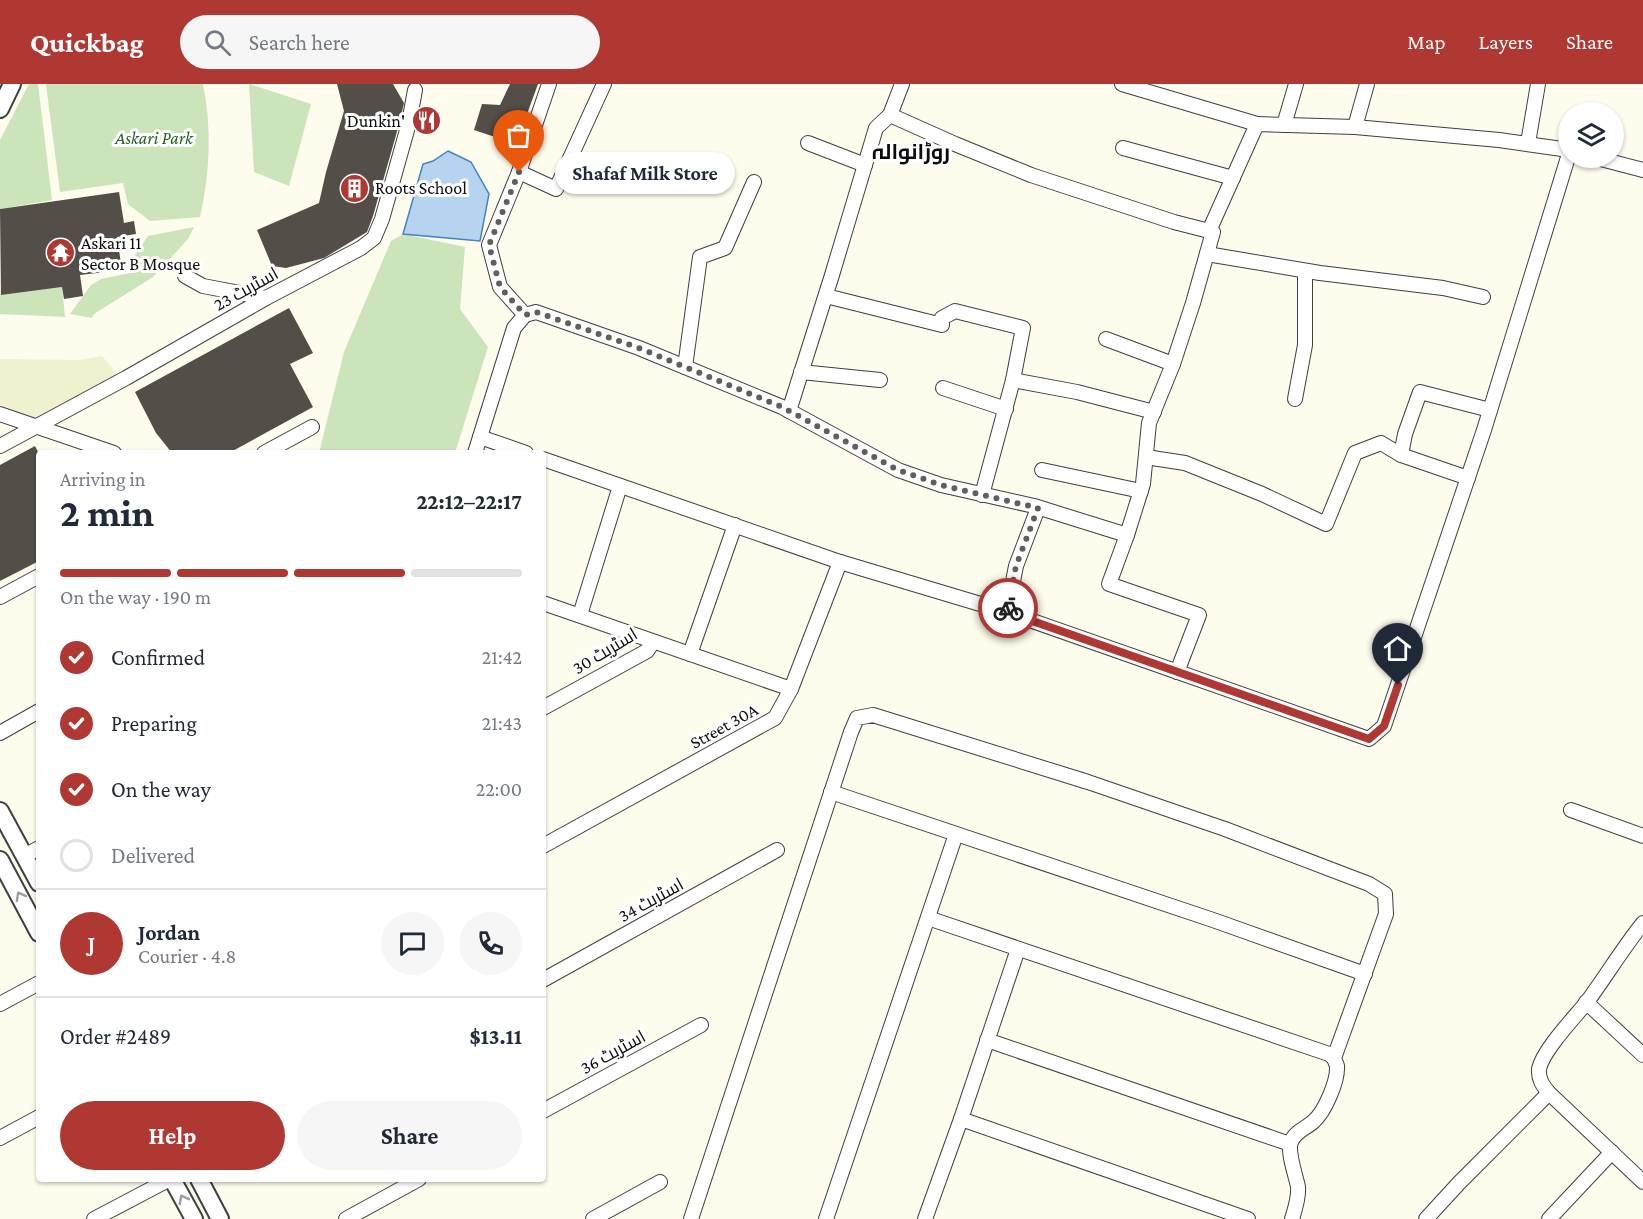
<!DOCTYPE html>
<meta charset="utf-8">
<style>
body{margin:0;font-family:"Crimson Pro",Cairo,serif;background:#f6f6f7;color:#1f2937;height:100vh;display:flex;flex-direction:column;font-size:22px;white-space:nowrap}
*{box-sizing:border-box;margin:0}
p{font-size:20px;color:#747a83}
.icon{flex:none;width:33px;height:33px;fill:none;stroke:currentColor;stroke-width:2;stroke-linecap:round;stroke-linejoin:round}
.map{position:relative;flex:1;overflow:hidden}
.drawer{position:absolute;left:36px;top:366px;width:510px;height:732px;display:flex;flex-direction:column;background:#fff;border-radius:6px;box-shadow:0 2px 4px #0004}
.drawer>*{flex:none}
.controls{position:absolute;left:1558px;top:18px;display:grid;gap:12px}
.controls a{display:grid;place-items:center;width:66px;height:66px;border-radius:50%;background:#fff;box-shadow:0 2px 4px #0004;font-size:30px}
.pin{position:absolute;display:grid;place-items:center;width:51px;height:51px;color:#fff;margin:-62px -26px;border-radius:50% 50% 50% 0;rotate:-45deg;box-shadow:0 0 6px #0007}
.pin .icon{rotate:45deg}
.courier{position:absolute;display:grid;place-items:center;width:60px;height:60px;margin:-30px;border:4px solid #af3932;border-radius:50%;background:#fff;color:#222;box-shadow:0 2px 8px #0007}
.bubble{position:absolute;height:42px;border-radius:21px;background:#fff;box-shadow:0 2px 4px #0004;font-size:20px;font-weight:700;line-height:42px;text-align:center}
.headline em{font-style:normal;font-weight:700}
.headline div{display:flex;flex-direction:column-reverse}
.headline{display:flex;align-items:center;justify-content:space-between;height:102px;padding:0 24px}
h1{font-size:39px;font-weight:700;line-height:45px}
.bar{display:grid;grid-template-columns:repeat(4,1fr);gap:9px 6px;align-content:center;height:72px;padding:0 24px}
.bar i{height:8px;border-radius:4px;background:#e0e1e3}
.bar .on{background:#af3932}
.bar p{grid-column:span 4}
.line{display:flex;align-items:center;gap:15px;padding:0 24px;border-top:2px solid #e0e1e3}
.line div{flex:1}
.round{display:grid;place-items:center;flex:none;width:63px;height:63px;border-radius:32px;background:#f6f6f7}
ol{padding:0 24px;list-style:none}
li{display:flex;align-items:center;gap:18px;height:66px}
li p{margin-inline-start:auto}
li .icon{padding:6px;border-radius:50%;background:#af3932;color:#fff;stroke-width:4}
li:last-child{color:#747a83}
li i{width:33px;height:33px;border:3px solid #e0e1e3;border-radius:50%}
.primary-button{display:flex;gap:12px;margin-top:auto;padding:12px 24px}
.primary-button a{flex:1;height:69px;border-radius:36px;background:#af3932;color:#fff;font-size:24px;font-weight:700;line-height:69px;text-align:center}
.primary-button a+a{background:#f6f6f7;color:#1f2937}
header{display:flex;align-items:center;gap:36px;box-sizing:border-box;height:84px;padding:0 30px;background:#af3932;color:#fff}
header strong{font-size:28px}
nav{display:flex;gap:33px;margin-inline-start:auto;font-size:21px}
.search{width:420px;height:54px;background:#f6f6f7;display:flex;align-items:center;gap:15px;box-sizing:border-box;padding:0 21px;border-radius:33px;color:#747a83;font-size:22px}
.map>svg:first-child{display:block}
.farmland{fill:#f0f1cf}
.green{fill:#cbe4ba}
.water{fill:#b6d4f0;stroke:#4482c0;stroke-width:1.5}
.building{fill:#544e49}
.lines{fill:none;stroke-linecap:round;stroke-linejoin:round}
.minor-casing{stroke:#3f3f3f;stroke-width:16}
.tertiary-casing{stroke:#3f3f3f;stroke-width:20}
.minor{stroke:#fff;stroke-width:14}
.tertiary{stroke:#fff;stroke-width:16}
.oneway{stroke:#9e9e9e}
.done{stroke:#60605b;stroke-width:6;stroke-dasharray:0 10.8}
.route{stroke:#af3932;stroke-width:8}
.labels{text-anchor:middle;stroke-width:6;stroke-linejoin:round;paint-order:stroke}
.poi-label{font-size:18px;fill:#0c0c0c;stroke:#fff;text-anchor:start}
.park-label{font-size:18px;font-style:italic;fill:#295d23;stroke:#fff}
.street-label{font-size:18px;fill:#0c0c0c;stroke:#fff}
.quarter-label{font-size:21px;font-weight:bold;fill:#0c0c0c;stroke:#fff}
</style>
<header>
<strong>Quickbag</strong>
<div class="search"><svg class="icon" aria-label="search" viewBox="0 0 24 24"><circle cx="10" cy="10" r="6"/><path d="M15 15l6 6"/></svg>Search here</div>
<nav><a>Map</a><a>Layers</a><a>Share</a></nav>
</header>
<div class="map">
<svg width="1643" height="1135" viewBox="0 0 1643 1135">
<rect width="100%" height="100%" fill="#fdfced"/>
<polygon class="farmland" points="102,272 117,290 37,336 0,321 0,275 80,276"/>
<g class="green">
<polygon points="29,0 38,0 52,116 0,125 0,56"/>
<path d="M 46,0 L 203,0 C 212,44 210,89 200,133 L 150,137 L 128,120 L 123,99 L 60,108 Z"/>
<polygon points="249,0 311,20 289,102 254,88"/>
<polygon points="194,143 188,155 153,193 94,230 92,234 70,230 91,201 101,195 136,188 135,171 148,152"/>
<polygon points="403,150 465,163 460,225 488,263 455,369 319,369 344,268 391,157"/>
<polygon points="62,203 65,233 0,230 0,204 1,211"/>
</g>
<polygon class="water" points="448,67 471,78 489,110 480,157 403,150 423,80 433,77"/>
<g class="building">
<polygon points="337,0 393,0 404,19 400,37 373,132 367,148 324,174 286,184 272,182 257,146 319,119 326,88 344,27"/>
<polygon points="510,0 538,0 516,60 474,46 482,20 500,21"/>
<polygon points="119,108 124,139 134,137 136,150 117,153 122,186 80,191 83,212 64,215 62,203 1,211 0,125"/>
<polygon points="289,224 313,269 290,280 313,323 229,369 172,369 156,349 135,308"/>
<polygon points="35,362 39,370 39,477 0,497 0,381"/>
</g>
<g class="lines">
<defs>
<g id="minor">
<polyline points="1122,0 1257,40"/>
<polyline points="1284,41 1296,0"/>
<polyline points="1355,43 1367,0"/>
<polyline points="808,59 865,81"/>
<polyline points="1528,59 1538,0"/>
<polyline points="1123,64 1233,94"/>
<polyline points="1597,74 1643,86"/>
<polyline points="519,88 556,105 604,0"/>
<polyline points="1209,147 1257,40 1355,43 1499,56 1569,66"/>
<polyline points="1207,170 1320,189 1443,204 1483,213"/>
<polyline points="185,192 203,202 266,214"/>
<polyline points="826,212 942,241 942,234 955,227 1023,244 1013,296"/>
<polyline points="525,231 500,203 489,161 519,88 549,0"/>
<polyline points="1106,255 1173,280"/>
<polyline points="685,283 700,173 725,164 754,98"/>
<polyline points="801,288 880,296"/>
<polyline points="943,304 1006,325"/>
<polyline points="1295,315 1305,261 1305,187"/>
<polyline points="789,327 832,191 876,44 890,31 902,0"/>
<polyline points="0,330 114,369"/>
<polyline points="480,353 526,369"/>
<polyline points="0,362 126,294 266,214 361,164 374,154 382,135 409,39 415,6"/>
<polyline points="264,369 312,343"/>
<polyline points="475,369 514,244 525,231 536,228 639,264 782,323 898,386 941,401 1034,422 1127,451 1143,400 1149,339 1173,280 1193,219 1213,148 1174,138 1031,91 955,60 890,31"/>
<polyline points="1401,371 1468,394"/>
<polyline points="1146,373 1185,379 1262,410 1326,440 1355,369 1381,359 1401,371 1405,350 1420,308 1490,326"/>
<polyline points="543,375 840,478 1007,528 1016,482 1038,424"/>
<polyline points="1042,386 1141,407"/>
<polyline points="982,411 1013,296 1077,308 1154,328"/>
<polyline points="1127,451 1109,500 1199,531 1177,588"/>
<polyline points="0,513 39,492"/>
<polyline points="543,519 791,605"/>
<polyline points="1007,528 1369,655 1384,642 1484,346 1569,70"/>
<polyline points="580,531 620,402"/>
<polyline points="690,570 735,441"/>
<polyline points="543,624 647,567 653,558"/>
<polyline points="0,649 39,627"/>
<polyline points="831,708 1213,836 1365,890"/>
<polyline points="1571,726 1643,752"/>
<polyline points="543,762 775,634 791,605 840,478"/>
<polyline points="24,772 39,764"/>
<polyline points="928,834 1329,970 1334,974"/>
<path d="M 1643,839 C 1623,864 1606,892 1587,918 C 1574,934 1543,966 1539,985 C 1538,995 1543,1002 1549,1009 L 1643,1098"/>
<polyline points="543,896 777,766"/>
<polyline points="1586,918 1643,971"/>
<polyline points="0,920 39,899"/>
<polyline points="987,956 1290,1060"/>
<polyline points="543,1027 701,941"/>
<polyline points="961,1035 1248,1135"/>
<polyline points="0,1054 39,1033"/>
<polyline points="94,1135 170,1095"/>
<polyline points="346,1135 419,1095"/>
<polyline points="593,1135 660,1098"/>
<path d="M 691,1135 L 851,648 L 857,634 L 873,631 L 1088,698 L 1225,745 L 1369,800 L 1385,810 L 1386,830 L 1334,974 C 1334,975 1337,981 1337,982 C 1338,997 1325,1027 1314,1037 C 1307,1044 1295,1047 1291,1058 C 1287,1068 1296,1092 1298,1103 C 1299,1114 1295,1125 1292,1135"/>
<polyline points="826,1135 956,750"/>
<polyline points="925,1135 961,1035 1018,865"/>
<polyline points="1426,1135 1459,1099 1549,1009"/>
<polyline points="1549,1135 1612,1068"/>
</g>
<g id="tertiary">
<polyline points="0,25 12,0"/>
<polyline points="0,727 39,799"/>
<polyline points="0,776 39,849"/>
<polyline points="172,1095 194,1135"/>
<polyline points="199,1095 220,1135"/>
</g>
</defs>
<use href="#minor" class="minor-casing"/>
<use href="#tertiary" class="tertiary-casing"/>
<use href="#minor" class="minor"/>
<use href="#tertiary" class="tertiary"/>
</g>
<defs><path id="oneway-chevron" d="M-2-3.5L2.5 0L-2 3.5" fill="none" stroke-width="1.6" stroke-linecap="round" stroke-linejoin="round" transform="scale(1.5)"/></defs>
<g class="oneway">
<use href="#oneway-chevron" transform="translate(20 812) rotate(-118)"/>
<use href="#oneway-chevron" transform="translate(183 1115) rotate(-118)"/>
</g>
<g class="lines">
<polyline class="done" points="519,88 489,161 500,203 525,231 536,228 639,264 782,323 898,386 941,401 1038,424 1016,482 1008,524"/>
<polyline class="route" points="1008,524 1007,528 1369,655 1384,642 1398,601"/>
</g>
<defs>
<symbol id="restaurant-disc" viewBox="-11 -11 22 22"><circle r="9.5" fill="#af3932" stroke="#fff"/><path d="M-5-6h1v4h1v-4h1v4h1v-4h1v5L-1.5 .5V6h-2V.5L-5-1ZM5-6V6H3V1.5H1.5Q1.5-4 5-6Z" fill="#fff"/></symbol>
<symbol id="building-disc" viewBox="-11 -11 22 22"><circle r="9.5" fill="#af3932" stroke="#fff"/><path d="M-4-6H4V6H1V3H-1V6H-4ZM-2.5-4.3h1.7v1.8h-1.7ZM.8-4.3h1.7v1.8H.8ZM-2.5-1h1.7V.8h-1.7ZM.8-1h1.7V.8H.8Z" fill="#fff"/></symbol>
<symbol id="temple-disc" viewBox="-11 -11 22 22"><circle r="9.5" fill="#af3932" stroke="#fff"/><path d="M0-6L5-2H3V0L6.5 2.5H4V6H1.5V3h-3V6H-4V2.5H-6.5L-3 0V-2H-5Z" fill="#fff"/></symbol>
</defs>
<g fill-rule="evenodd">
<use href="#restaurant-disc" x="410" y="20" width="33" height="33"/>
<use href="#building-disc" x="338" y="88" width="33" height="33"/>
<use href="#temple-disc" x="44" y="152" width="33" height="33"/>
</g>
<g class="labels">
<g class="poi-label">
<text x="405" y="43" text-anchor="end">Dunkin'</text>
<text x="375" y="110">Roots School</text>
<text x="81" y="165">Askari 11<tspan x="81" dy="21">Sector B Mosque</tspan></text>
</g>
<g class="park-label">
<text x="154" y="60">Askari Park</text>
</g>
<g class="street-label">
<text transform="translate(246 205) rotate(-29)" y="6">اسٹریٹ 23</text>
<text transform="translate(605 567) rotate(-31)" y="6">اسٹریٹ 30</text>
<text transform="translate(724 642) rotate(-29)" y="6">Street 30A</text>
<text transform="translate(651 816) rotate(-29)" y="6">اسٹریٹ 34</text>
<text transform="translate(613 968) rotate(-29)" y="6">اسٹریٹ 36</text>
</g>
<g class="quarter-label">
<text x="911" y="75">روڑانوالہ</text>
</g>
</g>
</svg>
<div class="controls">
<a><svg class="icon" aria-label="layers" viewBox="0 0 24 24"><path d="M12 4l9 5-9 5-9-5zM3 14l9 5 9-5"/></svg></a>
</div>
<div class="pin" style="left:519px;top:88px;background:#ea580c"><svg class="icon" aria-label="bag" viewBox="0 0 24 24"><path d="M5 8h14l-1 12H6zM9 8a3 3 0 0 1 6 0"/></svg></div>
<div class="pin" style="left:1398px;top:601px;background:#1f2937"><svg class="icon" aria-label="home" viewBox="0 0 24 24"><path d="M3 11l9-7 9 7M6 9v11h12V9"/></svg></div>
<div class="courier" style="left:1008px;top:524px"><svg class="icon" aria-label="bike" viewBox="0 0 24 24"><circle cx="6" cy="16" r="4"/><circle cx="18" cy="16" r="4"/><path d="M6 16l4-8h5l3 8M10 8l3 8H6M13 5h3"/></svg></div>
<div class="bubble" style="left:555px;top:68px;width:180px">Shafaf Milk Store</div>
<section class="drawer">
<div class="headline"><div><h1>2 min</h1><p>Arriving in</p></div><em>22:12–22:17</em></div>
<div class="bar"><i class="on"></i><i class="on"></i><i class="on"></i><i></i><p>On the way · 190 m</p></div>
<ol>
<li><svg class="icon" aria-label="check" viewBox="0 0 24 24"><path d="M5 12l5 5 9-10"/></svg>Confirmed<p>21:42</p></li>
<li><svg class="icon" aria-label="check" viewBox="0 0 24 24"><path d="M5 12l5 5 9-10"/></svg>Preparing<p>21:43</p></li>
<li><svg class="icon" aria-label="check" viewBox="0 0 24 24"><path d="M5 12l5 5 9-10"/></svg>On the way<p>22:00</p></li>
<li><i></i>Delivered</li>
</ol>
<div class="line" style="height:108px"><b class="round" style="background:#af3932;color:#fff">J</b><div><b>Jordan</b><p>Courier · 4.8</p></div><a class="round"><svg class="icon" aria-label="chat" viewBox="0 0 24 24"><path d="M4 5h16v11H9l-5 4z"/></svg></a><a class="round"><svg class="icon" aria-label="phone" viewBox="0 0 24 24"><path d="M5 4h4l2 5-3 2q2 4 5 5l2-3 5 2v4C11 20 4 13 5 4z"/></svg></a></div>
<div class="line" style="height:78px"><div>Order #2489</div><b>$13.11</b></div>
<div class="primary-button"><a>Help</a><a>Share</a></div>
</section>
</div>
